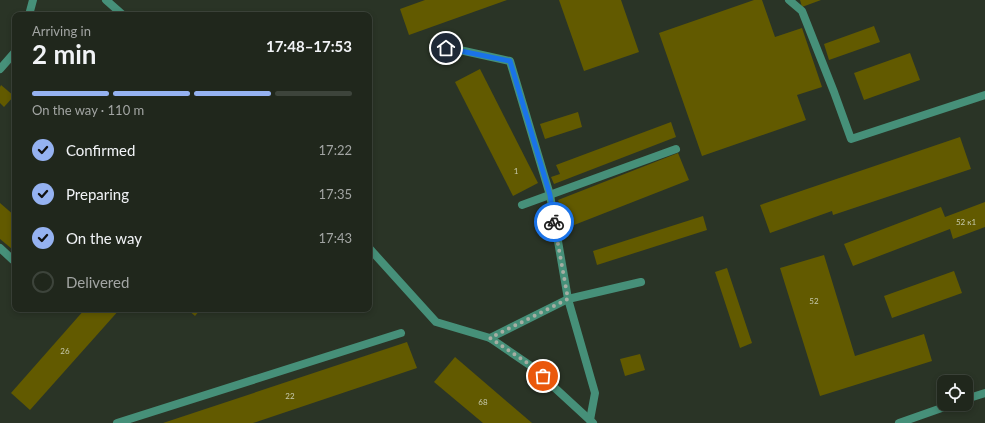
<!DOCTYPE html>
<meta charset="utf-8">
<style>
body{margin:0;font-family:Lato,sans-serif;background:#2d3329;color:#f1f3f6;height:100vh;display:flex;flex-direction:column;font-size:15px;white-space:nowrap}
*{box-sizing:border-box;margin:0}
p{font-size:13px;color:#a2a5a3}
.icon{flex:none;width:22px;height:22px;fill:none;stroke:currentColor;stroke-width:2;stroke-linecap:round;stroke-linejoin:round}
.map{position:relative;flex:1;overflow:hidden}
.drawer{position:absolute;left:12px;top:12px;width:360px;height:300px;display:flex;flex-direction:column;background:#20271c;border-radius:8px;box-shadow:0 2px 6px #0003,0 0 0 1px #3d443b}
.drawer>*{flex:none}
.buttons{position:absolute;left:937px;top:375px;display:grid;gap:8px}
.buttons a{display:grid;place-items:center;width:36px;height:36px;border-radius:8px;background:#20271c;box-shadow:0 2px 6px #0003,0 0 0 1px #3d443b;font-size:20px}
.pin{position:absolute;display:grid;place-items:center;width:34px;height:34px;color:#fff;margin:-17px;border:2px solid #fff;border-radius:50%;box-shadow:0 1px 4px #0007}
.courier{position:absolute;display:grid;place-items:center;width:40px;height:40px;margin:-20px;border:3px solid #1a73e8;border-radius:50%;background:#fff;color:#222;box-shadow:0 1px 5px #0007}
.head em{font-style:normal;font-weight:700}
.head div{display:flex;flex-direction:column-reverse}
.head{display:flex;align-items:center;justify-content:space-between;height:68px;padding:0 20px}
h1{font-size:26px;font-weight:700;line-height:30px}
.bar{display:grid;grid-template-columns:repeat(4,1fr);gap:6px 4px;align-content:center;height:48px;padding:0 20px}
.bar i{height:5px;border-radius:3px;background:#3d443b}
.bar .selected{background:#95b2f1}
.bar p{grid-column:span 4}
ol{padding:0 20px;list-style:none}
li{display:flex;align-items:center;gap:12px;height:44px}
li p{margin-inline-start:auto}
li .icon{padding:4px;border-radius:50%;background:#95b2f1;color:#111;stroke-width:4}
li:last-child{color:#a2a5a3}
li i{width:22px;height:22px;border:2px solid #3d443b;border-radius:50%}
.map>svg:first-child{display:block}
.building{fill:#625a00}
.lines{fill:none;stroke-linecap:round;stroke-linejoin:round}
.service{stroke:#469079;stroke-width:8}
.minor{stroke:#469079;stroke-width:8}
.done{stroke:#a6aea3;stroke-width:4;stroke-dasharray:0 7.2}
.route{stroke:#1a73e8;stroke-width:5}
.labels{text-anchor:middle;stroke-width:3;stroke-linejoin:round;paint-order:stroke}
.number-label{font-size:8px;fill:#c7caad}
</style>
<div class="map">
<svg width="985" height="423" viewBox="0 0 985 423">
<rect width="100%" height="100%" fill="#2a3426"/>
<g class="building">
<polygon points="425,0 507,0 409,35 400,9"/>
<polygon points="559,0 621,0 639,52 584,71"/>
<polygon points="754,0 762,0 775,37 802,28 822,87 797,95 806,120 702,156 659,33"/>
<polygon points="800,0 821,0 802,7"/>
<polygon points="874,26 880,42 829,60 824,44"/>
<polygon points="910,53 920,80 864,100 854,73"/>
<polygon points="480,69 538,183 513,196 455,82"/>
<polygon points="1,85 14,96 4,107 0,103 0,87"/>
<polygon points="578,112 582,127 545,139 540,124"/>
<polygon points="671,122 676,137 554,184 551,177 560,174 556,165"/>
<polygon points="960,137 971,169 833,215 832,211 770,233 760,205"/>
<polygon points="678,153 689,180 569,227 558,200"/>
<polygon points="985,202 985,227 953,239 950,229 853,266 844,244 941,207 945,217"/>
<polygon points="0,203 15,216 15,245 12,249 0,239"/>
<polygon points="703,216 707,230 597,265 593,251"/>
<polygon points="824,255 855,356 924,334 932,361 820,396 780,268"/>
<polygon points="727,268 752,343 740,348 715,272"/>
<polygon points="954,271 962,293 892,318 884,296"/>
<polygon points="85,309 120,309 30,410 11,393"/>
<polygon points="187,309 201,309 195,316"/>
<polygon points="407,342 417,368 253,423 163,423"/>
<polygon points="640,354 645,370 625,376 620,359"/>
<polygon points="455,357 532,423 483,423 434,382"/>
</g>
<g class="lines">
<g class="service">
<polyline points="789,0 802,11 834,92 851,139 985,95"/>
<polyline points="29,15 33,0"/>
<polyline points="446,47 510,61 550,195 568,299 595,393 590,420"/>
<polyline points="0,69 15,52"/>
<polyline points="522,205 676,149"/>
<polyline points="0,248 13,260"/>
<polyline points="490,338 568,299 641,282"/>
</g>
<g class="minor">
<polyline points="106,0 123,15"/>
<polyline points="369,248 436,322 490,338 531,366 593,423"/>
<polyline points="966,399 985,393"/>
<polyline points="117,423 401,333"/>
<polyline points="899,423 953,404"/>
</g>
</g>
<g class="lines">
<polyline class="done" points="543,376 532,366 490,338 568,299 554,222"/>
<polyline class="route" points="446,48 510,61 550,195 554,222"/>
</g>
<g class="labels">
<g class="number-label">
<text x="516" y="174">1</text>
<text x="966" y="225">52 к1</text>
<text x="814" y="304">52</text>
<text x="65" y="354">26</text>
<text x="290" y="399">22</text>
<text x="483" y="405">68</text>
</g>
</g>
</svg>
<div class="buttons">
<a><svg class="icon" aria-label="locate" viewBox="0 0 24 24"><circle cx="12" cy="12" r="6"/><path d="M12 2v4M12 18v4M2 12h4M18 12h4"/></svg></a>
</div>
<div class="pin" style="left:543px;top:376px;background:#ea580c"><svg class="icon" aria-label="bag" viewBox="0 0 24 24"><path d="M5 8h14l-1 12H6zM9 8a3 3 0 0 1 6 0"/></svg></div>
<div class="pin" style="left:446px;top:48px;background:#1f2937"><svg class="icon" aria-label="home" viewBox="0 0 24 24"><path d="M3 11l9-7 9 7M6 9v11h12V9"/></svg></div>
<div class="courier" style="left:554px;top:222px"><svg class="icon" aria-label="bike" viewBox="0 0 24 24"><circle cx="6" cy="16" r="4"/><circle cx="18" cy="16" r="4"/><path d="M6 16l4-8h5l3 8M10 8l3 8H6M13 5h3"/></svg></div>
<section class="drawer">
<div class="head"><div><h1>2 min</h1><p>Arriving in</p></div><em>17:48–17:53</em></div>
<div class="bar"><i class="selected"></i><i class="selected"></i><i class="selected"></i><i></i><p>On the way · 110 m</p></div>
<ol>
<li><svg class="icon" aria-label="check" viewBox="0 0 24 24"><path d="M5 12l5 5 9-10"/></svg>Confirmed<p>17:22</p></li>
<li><svg class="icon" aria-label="check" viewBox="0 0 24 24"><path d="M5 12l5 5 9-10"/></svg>Preparing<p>17:35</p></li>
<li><svg class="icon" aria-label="check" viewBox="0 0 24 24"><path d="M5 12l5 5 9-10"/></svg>On the way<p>17:43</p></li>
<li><i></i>Delivered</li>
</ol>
</section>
</div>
